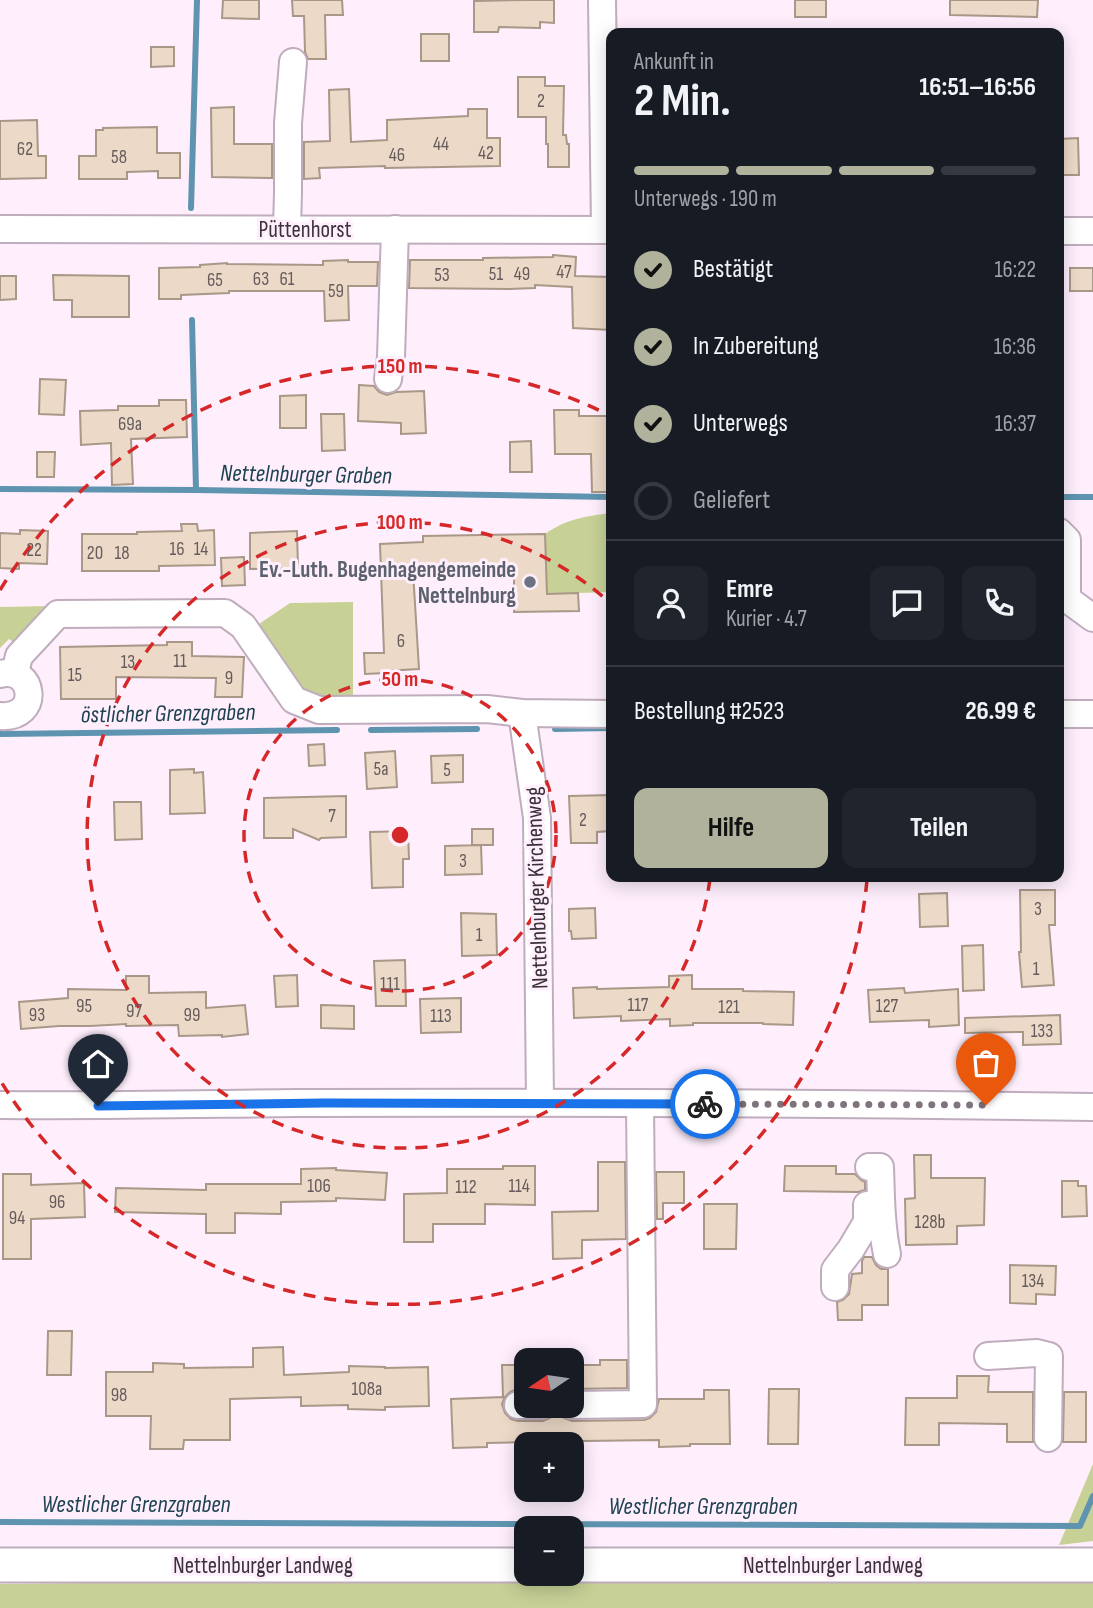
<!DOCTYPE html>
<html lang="de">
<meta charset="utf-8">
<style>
body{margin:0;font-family:"Sofia Sans Condensed",sans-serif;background:#20242c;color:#f1f3f6;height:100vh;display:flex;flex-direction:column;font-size:26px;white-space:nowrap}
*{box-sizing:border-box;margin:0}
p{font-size:23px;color:#9ea1a6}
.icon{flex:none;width:38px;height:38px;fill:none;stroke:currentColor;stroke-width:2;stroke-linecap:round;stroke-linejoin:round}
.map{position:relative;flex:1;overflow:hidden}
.details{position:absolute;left:606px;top:28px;width:458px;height:854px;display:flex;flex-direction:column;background:#171b24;border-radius:14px;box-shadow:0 4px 18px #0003}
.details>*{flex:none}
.needle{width:46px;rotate:257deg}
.buttons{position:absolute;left:514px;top:1348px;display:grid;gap:14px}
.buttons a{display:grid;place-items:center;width:70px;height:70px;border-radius:14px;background:#171b24;box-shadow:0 4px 18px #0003;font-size:35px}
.pin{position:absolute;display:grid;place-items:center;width:60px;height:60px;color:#fff;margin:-72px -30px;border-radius:50% 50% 50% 0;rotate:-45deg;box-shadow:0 0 7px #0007}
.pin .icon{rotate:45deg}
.courier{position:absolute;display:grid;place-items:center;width:70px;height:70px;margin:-35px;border:5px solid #1a73e8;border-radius:50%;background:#fff;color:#222;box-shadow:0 2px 9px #0007}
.head em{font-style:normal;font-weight:700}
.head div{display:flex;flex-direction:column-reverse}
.head{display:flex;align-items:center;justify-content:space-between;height:119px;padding:0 28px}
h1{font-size:46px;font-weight:700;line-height:52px}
.bar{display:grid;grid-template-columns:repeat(4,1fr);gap:10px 7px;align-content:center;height:84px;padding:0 28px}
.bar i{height:9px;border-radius:5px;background:#363941}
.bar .current{background:#b1b29c}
.bar p{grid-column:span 4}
.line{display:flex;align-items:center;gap:18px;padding:0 28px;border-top:2px solid #363941}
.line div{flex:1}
.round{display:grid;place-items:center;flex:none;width:74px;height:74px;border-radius:14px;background:#20242c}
ol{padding:0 28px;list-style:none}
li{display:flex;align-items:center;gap:21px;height:77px}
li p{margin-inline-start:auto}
li .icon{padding:7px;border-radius:50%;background:#b1b29c;color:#111;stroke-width:4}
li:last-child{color:#9ea1a6}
li i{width:38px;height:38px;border:4px solid #363941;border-radius:50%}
.cta{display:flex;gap:14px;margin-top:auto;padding:14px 28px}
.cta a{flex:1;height:80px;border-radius:14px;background:#b1b29c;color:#111;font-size:28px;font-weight:700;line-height:80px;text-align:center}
.cta a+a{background:#20242c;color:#f1f3f6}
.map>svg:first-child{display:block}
.green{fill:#c7d196}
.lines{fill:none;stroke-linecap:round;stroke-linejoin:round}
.stream{stroke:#5e94af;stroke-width:6}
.building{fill:#ecd9c8;stroke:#a99787;stroke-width:2}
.minor-casing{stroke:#bfadbd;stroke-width:30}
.major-casing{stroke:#bfadbd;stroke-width:37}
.minor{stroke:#fff;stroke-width:26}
.major{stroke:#fff;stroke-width:33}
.done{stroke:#7f747e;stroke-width:7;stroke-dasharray:0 12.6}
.route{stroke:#1a73e8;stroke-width:9}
.ring{fill:none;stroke:#d62828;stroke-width:3.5;stroke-dasharray:12 9}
.worship-dot{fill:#6b7280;stroke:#ffeffd;stroke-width:2.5}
.labels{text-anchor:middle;stroke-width:6;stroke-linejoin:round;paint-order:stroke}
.number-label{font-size:19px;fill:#665c5d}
.street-label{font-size:23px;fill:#3a3239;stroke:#ffeffd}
.worship-label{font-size:23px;font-weight:bold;fill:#5b616d;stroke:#ffeffd;text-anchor:end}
.water-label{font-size:24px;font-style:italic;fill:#1e4251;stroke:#ffeffd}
.centre{fill:#d62828;stroke:#ffeffd;stroke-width:3.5}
.ring-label{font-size:21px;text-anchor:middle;font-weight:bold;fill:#d62828;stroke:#ffeffd;stroke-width:6;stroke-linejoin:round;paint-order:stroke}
</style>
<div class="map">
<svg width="1093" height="1608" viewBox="0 0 1093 1608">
<rect width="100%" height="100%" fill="#ffeffd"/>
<g class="green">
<path d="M 611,513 L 611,592 L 547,594 L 545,534 C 566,519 586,516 611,513 Z"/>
<polygon points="353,602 353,697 322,699 301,687 259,624 290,603"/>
<polygon points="50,606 16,644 9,639 0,648 0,607"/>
<polygon points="1093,1464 1093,1541 1059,1545"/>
<polygon points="1093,1567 1093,1608 0,1608 0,1584 80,1583 147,1574 572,1573"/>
</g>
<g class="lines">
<g class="stream">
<polyline points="191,208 197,0"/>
<polyline points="192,320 196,490"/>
<polyline points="0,489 196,490 611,497"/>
<polyline points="1059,497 1093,497"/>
<polyline points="555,729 611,728"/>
<polyline points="371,730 477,729"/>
<polyline points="0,734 337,730"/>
<polyline points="0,1522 1080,1526 1093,1496"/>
</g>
</g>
<g class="building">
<polygon points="223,0 259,0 259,19 222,18"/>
<polygon points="292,0 342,0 343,15 325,15 326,59 308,59 305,52 304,16 293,16"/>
<polygon points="526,0 554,0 554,23 540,22 540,28 499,27 498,32 474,32 474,1"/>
<rect x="795" y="0" width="31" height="17"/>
<polygon points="950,0 1038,0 1037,17 950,15"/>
<rect x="421" y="34" width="28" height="27"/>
<polygon points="151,47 174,47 174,66 151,67"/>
<polygon points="518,77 545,77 545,86 564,86 563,135 566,135 567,144 569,144 569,167 548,167 548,144 546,144 546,117 518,117"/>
<polygon points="349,89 351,142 387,140 387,120 468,116 468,109 487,109 487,138 500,138 500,166 385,168 385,166 319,168 320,178 304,179 304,142 330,141 329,90"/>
<polygon points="234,107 234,144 272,144 272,178 212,177 211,108"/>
<polygon points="37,120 38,156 46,156 46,178 0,179 0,121"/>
<polygon points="157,127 157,153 180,153 180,178 158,178 158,171 127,172 127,179 79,179 79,156 96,156 96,130 103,130 103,128"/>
<polygon points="1078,138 1079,175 1059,175 1059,139"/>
<polygon points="553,255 576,257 575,276 611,277 611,330 573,328 572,287 535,285 535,288 509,289 409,288 410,260 483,260 483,258 553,257"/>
<polygon points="348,260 348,262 378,262 377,286 348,286 349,320 325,321 324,291 229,291 229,293 181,295 181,299 159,299 159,268 200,267 200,265 227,263 227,264 323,265 323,261"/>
<rect x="1070" y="268" width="23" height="23"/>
<polygon points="53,275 129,276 129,317 72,317 72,300 54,300"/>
<polygon points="0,276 16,276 16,299 0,300"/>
<polygon points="40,379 66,380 64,415 39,414"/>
<polygon points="359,385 374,386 379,392 387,395 396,392 424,391 426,433 401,434 401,423 358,421"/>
<polygon points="306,395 306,428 280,428 280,396"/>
<polygon points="159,400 186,400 187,437 131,439 133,484 112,485 111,443 81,445 80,411 118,410 118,406 159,406"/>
<polygon points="554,410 579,410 579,416 611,416 611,492 592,492 591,454 555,454"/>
<polygon points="321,414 344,414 345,450 322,451"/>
<polygon points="531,441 532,472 510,472 510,442"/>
<polygon points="37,452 55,452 54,477 37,477"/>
<polygon points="181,524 197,524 198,531 214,530 215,565 159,566 159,571 82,571 82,534 137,534 137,532 182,531"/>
<polygon points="20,530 48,531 47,564 19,563 19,569 0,568 0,533 20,534"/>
<polygon points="297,531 298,568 250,569 250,533"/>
<polygon points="545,534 547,594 578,593 579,611 514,612 514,569 413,571 419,669 385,671 385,673 365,674 364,653 384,653 380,544 423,542 423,536"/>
<polygon points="244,557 245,585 222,586 221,558"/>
<polygon points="167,642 192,642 192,656 244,657 242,697 215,697 216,678 116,677 116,699 61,699 60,647 167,645"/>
<polygon points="324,744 325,765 309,766 308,745"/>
<polygon points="395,751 397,787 367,789 365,753"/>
<polygon points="463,755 463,782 432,783 431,756"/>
<polygon points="194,769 194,773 203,772 205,813 170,814 170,770"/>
<polygon points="611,795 611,831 597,832 597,843 571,843 569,796"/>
<polygon points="346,796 346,837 321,838 319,840 293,829 293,838 264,838 264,798"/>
<polygon points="114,802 141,802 142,839 115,840"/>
<polygon points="472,829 493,829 493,845 481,845 482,874 445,875 445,846 481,845 472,845"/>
<polygon points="408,831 409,859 403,859 403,887 372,888 370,832"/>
<polygon points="1020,890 1055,890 1055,925 1049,925 1054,985 1022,987 1019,952 1021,952"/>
<polygon points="947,893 948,926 920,927 919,894"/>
<polygon points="595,908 596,938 572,939 571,931 569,931 569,909"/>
<polygon points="461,913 496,914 497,955 462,956"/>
<polygon points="983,945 984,990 963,991 962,946"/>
<polygon points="405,960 406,1006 376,1006 374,961"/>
<polygon points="297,975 298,1006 276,1007 274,976"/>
<polygon points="692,975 692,989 743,989 743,991 794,992 793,1025 763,1024 763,1023 693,1023 693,1025 670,1026 670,1019 621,1021 621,1016 574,1018 573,988 597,987 597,989 669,987 669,976"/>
<polygon points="126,976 149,976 149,993 206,992 206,1008 245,1005 248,1034 222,1037 222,1035 179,1036 178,1025 126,1026 126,1024 90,1026 59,1026 21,1029 19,1002 68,998 68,989 126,990"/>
<polygon points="904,988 905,993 958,989 959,1025 929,1027 929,1020 870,1022 868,990"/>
<polygon points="461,998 461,1032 421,1033 420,999"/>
<polygon points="321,1005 354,1006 354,1029 321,1028"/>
<polygon points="1060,1015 1061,1044 1023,1045 1023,1032 965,1033 965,1018"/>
<polygon points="914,1155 931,1155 931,1178 985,1178 984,1225 957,1226 957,1244 906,1245 905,1199 915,1198"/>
<polygon points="598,1162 625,1162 626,1239 582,1240 582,1258 553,1259 552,1212 598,1211"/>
<polygon points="503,1166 535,1166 535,1205 485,1204 485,1224 433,1224 433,1242 404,1242 404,1194 447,1193 447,1169 503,1169"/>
<polygon points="785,1166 836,1166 836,1174 855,1174 861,1180 865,1182 865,1190 858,1192 784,1191"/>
<polygon points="336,1168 336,1170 387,1173 385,1200 336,1198 336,1201 281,1202 281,1214 235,1213 235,1233 206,1233 206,1214 115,1212 116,1188 206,1190 206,1184 301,1184 301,1169"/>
<polygon points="656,1172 684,1172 684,1203 663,1203 663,1219 657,1219"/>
<polygon points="3,1174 31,1174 31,1185 84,1183 85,1217 31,1219 31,1259 3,1259"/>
<polygon points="1062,1181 1078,1181 1078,1186 1086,1186 1087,1216 1062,1217"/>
<polygon points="704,1204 737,1204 736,1249 704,1249"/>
<polygon points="864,1257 872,1257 876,1265 881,1269 888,1269 888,1305 862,1305 862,1320 838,1320 837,1302 843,1300 849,1294 852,1274 862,1273 862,1261"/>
<polygon points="1010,1265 1056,1266 1055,1295 1036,1294 1036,1304 1010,1303"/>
<polygon points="48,1331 72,1331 71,1375 47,1375"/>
<polygon points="283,1347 284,1375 349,1372 349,1366 385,1367 385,1368 428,1367 429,1406 385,1407 385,1410 348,1409 348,1405 301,1406 301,1397 230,1399 230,1440 184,1440 183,1449 150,1449 151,1416 106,1416 106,1372 153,1372 153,1363 184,1364 184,1368 253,1367 253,1348"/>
<polygon points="600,1360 627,1360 627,1388 572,1389 572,1365 600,1365"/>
<polygon points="502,1365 527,1365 527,1389 517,1389 510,1392 505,1397 502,1404 505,1413 511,1419 518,1421 543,1421 550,1418 558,1411 564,1418 572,1421 644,1420 650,1418 656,1412 659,1399 704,1399 704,1390 729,1390 730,1444 690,1444 690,1446 659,1447 659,1440 584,1441 487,1443 487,1447 453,1448 451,1399 503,1397"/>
<polygon points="957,1376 989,1376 988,1392 1033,1392 1033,1442 1007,1442 1007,1424 939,1423 939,1445 905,1445 906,1398 957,1398"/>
<polygon points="769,1389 799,1389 798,1444 768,1444"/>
<polygon points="1064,1392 1086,1392 1086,1442 1063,1442"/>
</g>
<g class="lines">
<defs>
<g id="minor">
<polyline points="602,0 605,230"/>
<polyline points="0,229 611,230"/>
<polyline points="287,229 288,192 288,123 293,62"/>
<polyline points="1059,231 1093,231"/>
<polyline points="388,379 391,357 395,229"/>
<polyline points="1059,532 1067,540 1067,599 1093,618"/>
<polyline points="15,673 19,656 58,614 225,613 243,626 294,700 319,710 487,709 522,713 611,714"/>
<path d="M 0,674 C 34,665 42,719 0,716"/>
<polyline points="522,713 537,818 540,1102"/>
<polyline points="1059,714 1093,714"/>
<path d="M 0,1105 C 99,1106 198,1104 297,1103 C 562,1102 828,1103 1093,1107"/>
<path d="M 869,1167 L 880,1167 C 881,1196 881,1225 887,1254"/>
<polyline points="835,1287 835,1270 851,1249 867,1222 867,1205 881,1206"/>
<polyline points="988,1356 1037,1353 1049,1356 1048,1438"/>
<polyline points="518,1405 542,1405"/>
<polyline points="572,1405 643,1404 640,1104"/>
</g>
<g id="major">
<polyline points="0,1565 527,1565"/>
<polyline points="572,1565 1093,1565"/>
</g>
</defs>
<use href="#minor" class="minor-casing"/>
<use href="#major" class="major-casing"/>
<use href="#minor" class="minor"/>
<use href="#major" class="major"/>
</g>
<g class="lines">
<polyline class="done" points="705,1104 986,1105"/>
<polyline class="route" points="98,1106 324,1103 705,1104"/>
</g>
<g class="ring">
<circle cx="400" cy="835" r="156"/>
<path d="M710 879A313 313 0 1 1 609 602"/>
<path d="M867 880A469 469 0 0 1 0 1080M0 590A469 469 0 0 1 609 415"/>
</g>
<circle class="worship-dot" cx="530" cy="582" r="7"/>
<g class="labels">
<g class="number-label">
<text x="541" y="107">2</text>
<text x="441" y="150">44</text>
<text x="25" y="155">62</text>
<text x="486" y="159">42</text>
<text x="397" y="161">46</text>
<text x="119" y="163">58</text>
<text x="564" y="278">47</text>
<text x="496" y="280">51</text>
<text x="522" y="280">49</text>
<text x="442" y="281">53</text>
<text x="261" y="285">63</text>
<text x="287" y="285">61</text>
<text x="215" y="286">65</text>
<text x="336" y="297">59</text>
<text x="130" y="430">69a</text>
<text x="177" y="555">16</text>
<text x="201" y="555">14</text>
<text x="34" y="556">22</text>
<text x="95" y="559">20</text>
<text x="122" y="559">18</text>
<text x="401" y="647">6</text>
<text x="180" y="667">11</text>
<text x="128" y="668">13</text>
<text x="75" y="681">15</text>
<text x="229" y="684">9</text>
<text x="381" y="775">5a</text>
<text x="447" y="776">5</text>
<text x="332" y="822">7</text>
<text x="583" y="826">2</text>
<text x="463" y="867">3</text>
<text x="1038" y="915">3</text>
<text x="479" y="941">1</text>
<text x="1036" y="975">1</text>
<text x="390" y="990">111</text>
<text x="638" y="1011">117</text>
<text x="84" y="1012">95</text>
<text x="887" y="1012">127</text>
<text x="729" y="1013">121</text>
<text x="134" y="1017">97</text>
<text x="37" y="1021">93</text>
<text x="192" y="1021">99</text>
<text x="441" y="1022">113</text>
<text x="1042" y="1037">133</text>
<text x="319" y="1192">106</text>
<text x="519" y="1192">114</text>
<text x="466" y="1193">112</text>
<text x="57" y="1208">96</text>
<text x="17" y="1224">94</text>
<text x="930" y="1228">128b</text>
<text x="1033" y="1287">134</text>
<text x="367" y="1395">108a</text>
<text x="119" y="1401">98</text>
</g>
<g class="street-label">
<text x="305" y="237">Püttenhorst</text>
<text transform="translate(536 888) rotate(-92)" y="8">Nettelnburger Kirchenweg</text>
<text x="263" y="1573">Nettelnburger Landweg</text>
<text x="833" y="1573">Nettelnburger Landweg</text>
</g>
<g class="worship-label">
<text x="516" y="577">Ev.-Luth. Bugenhagengemeinde<tspan x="516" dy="26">Nettelnburg</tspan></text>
</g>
<g class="water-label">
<text transform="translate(306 474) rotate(1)" y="8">Nettelnburger Graben</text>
<text transform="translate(168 713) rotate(-1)" y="8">östlicher Grenzgraben</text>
<text x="136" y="1512">Westlicher Grenzgraben</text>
<text x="703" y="1514">Westlicher Grenzgraben</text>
</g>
</g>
<circle cx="400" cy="835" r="10" class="centre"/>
<g class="ring-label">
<text x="400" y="373">150 m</text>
<text x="400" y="529">100 m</text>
<text x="400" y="686">50 m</text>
</g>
</svg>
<div class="buttons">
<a><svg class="needle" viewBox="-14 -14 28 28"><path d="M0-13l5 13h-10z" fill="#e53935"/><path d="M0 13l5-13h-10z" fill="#9ea1a6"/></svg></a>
<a>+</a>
<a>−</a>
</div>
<div class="pin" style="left:986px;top:1105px;background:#ea580c"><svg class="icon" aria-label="bag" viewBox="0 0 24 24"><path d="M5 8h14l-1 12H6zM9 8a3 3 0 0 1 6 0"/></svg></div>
<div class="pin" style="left:98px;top:1106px;background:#1f2937"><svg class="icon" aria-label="home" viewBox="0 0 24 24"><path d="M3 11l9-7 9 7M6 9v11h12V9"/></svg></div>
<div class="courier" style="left:705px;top:1104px"><svg class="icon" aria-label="bike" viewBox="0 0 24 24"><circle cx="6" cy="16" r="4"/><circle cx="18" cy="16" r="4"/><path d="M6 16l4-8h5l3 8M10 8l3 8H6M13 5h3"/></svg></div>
<section class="details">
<div class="head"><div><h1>2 Min.</h1><p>Ankunft in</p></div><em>16:51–16:56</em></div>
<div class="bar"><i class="current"></i><i class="current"></i><i class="current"></i><i></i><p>Unterwegs · 190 m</p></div>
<ol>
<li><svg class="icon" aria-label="check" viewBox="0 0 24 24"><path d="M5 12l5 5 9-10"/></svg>Bestätigt<p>16:22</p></li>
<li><svg class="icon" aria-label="check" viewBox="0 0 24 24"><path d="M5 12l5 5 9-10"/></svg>In Zubereitung<p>16:36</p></li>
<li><svg class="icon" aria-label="check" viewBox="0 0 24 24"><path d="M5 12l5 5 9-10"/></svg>Unterwegs<p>16:37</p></li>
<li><i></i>Geliefert</li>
</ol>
<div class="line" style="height:126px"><a class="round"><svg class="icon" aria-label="person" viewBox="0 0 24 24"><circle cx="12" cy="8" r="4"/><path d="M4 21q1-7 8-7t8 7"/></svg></a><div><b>Emre</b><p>Kurier · 4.7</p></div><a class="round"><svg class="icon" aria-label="chat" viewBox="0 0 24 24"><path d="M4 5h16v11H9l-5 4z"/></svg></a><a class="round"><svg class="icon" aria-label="phone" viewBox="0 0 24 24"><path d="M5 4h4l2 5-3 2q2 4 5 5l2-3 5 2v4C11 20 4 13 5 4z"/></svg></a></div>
<div class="line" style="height:91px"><div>Bestellung #2523</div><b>26.99 €</b></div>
<div class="cta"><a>Hilfe</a><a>Teilen</a></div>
</section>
</div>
